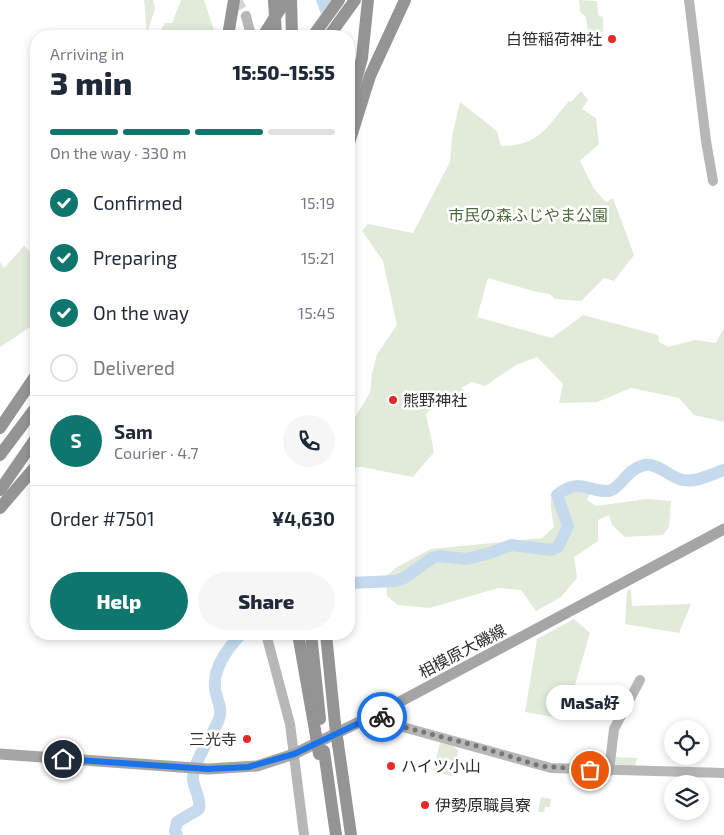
<!DOCTYPE html>
<meta charset="utf-8">
<style>
body{margin:0;font-family:"Exo 2","Noto Sans JP",sans-serif;background:#f6f6f7;color:#1f2937;height:100vh;display:flex;flex-direction:column;font-size:19px;white-space:nowrap}
*{box-sizing:border-box;margin:0}
p{font-size:16px;color:#747a83}
.icon{flex:none;width:28px;height:28px;fill:none;stroke:currentColor;stroke-width:2;stroke-linecap:round;stroke-linejoin:round}
.map{position:relative;flex:1;overflow:hidden}
.details{position:absolute;left:30px;top:30px;width:325px;height:610px;display:flex;flex-direction:column;background:#fff;border-radius:20px;box-shadow:0 2px 8px #0003}
.details>*{flex:none}
.fabs{position:absolute;left:664px;top:720px;display:grid;gap:10px}
.fabs a{display:grid;place-items:center;width:45px;height:45px;border-radius:50%;background:#fff;box-shadow:0 2px 8px #0003;font-size:25px}
.pin{position:absolute;display:grid;place-items:center;width:42px;height:42px;color:#fff;margin:-21px;border:2px solid #fff;border-radius:50%;box-shadow:0 1px 5px #0007}
.courier{position:absolute;display:grid;place-items:center;width:50px;height:50px;margin:-25px;border:4px solid #1a73e8;border-radius:50%;background:#fff;color:#222;box-shadow:0 1px 6px #0007}
.bubble{position:absolute;height:35px;border-radius:18px;background:#fff;box-shadow:0 2px 8px #0003;font-size:16px;font-weight:800;line-height:35px;text-align:center}
.head em{font-style:normal;font-weight:800}
.head div{display:flex;flex-direction:column-reverse}
.head{display:flex;align-items:center;justify-content:space-between;height:85px;padding:0 20px}
h1{font-size:32px;font-weight:800;line-height:38px}
.bar{display:grid;grid-template-columns:repeat(4,1fr);gap:8px 5px;align-content:center;height:60px;padding:0 20px}
.bar i{height:6px;border-radius:4px;background:#e0e1e3}
.bar .selected{background:#0f766e}
.bar p{grid-column:span 4}
.line{display:flex;align-items:center;gap:12px;padding:0 20px;border-top:1px solid #e0e1e3}
.line div{flex:1}
.round{display:grid;place-items:center;flex:none;width:52px;height:52px;border-radius:26px;background:#f6f6f7}
ol{padding:0 20px;list-style:none}
li{display:flex;align-items:center;gap:15px;height:55px}
li p{margin-inline-start:auto}
li .icon{padding:5px;border-radius:50%;background:#0f766e;color:#fff;stroke-width:4}
li:last-child{color:#747a83}
li i{width:28px;height:28px;border:2px solid #e0e1e3;border-radius:50%}
.primary-button{display:flex;gap:10px;margin-top:auto;padding:10px 20px}
.primary-button a{flex:1;height:58px;border-radius:30px;background:#0f766e;color:#fff;font-size:20px;font-weight:800;line-height:58px;text-align:center}
.primary-button a+a{background:#f6f6f7;color:#1f2937}
.map>svg:first-child{display:block}
.green{fill:#e2ebda}
.water{fill:#c5daec}
.lines{fill:none;stroke-linecap:round;stroke-linejoin:round}
.river{stroke:#c5daec;stroke-width:12}
.secondary-tunnel{stroke:#d5d5d5;stroke-width:10;stroke-dasharray:10 5;stroke-linecap:butt}
.secondary{stroke:#b7b7b7;stroke-width:10}
.primary{stroke:#a5a5a5;stroke-width:11}
.highway{stroke:#949494;stroke-width:12}
.highway-bridge{stroke:#949494;stroke-width:12}
.done{stroke:#767676;stroke-width:5;stroke-dasharray:0 9}
.route{stroke:#1a73e8;stroke-width:6}
.poi-dot{fill:#eb2828;stroke:#fff;stroke-width:2}
.labels{text-anchor:middle;stroke-width:5;stroke-linejoin:round;paint-order:stroke}
.poi-label{font-size:16px;fill:#2d2d2d;stroke:#fff;text-anchor:start}
.park-label{font-size:16px;fill:#4c6a39;stroke:#fff}
.street-label{font-size:16px;fill:#2d2d2d;stroke:#fff}
</style>
<div class="map">
<svg width="724" height="835" viewBox="0 0 724 835">
<rect width="100%" height="100%" fill="#fff"/>
<g class="green">
<polygon points="144,0 153,0 155,8 147,33"/>
<polygon points="181,0 204,0 215,33 218,36 161,36 160,32 165,23 172,23"/>
<polygon points="579,0 597,1 598,15 603,17 603,32 588,31 586,17 580,12"/>
<path d="M 581,91 L 588,100 L 582,109 L 596,118 L 599,144 L 580,161 L 594,189 L 606,202 L 613,198 L 634,255 L 614,281 L 604,278 L 581,301 L 555,299 L 550,294 L 537,292 L 488,278 L 477,317 L 552,338 L 583,315 L 658,335 L 659,342 L 668,347 L 695,340 L 716,343 L 724,328 L 724,422 L 694,415 L 679,398 L 631,388 L 597,402 L 559,403 L 563,384 L 537,357 L 516,365 L 485,386 L 472,382 L 461,388 L 471,397 L 457,407 L 435,406 L 426,414 L 434,452 L 413,477 L 361,467 L 353,468 L 350,433 L 354,419 L 370,393 L 372,373 L 377,354 L 397,325 L 383,261 L 362,231 L 368,224 L 413,233 L 450,162 L 452,136 L 460,102 L 497,131 L 501,146 C 539,146 547,127 569,101 L 571,102 Z"/>
<polygon points="24,246 36,257 36,323 0,347 0,262 4,268"/>
<path d="M 573,482 L 582,482 L 591,492 L 587,500 L 596,506 L 647,499 L 671,501 L 669,527 L 663,535 L 625,537 L 612,525 L 609,515 L 598,520 L 598,541 L 574,557 L 577,578 L 561,597 L 536,611 L 521,590 L 498,588 L 430,608 L 398,605 L 387,596 L 386,576 L 397,567 L 431,549 L 542,538 L 554,527 C 550,502 545,491 573,482 Z"/>
<polygon points="631,589 632,606 691,604 679,633 625,624 627,591"/>
<polygon points="574,619 590,633 565,719 525,712 537,639"/>
<polygon points="440,743 451,745 458,750 455,774 451,776 433,771"/>
<polygon points="615,757 637,758 635,767 614,766"/>
<polygon points="541,797 551,799 550,807 545,807 544,812 538,812"/>
</g>
<polygon class="water" points="316,0 332,0 321,14"/>
<g class="lines">
<g class="river">
<path d="M 349,583 L 396,581 L 404,578 L 432,558 L 440,556 L 466,559 L 490,553 L 511,545 L 551,550 L 558,547 L 568,526 L 557,495 C 579,477 588,492 608,491 C 620,490 627,468 645,465 C 658,463 671,478 683,480 C 695,483 712,474 724,470"/>
<path d="M 177,835 L 175,831 L 177,822 L 199,809 C 201,798 194,790 193,779 C 192,763 213,735 219,719 C 223,707 216,699 215,688 C 213,667 228,648 241,634"/>
</g>
<polyline class="secondary-tunnel" points="237,0 246,16"/>
<g class="secondary">
<polyline points="689,0 706,141 713,181"/>
<polyline points="246,16 251,36"/>
<polyline points="266,634 290,724 304,835"/>
<polyline points="378,714 392,724 551,768 724,773"/>
<polyline points="609,771 614,729 640,680"/>
</g>
<polyline class="primary" points="0,754 208,769 257,766 294,754 390,707 724,529"/>
<g class="highway">
<polyline points="274,0 276,36"/>
<polyline points="291,0 292,36"/>
<polyline points="228,36 234,0"/>
<polyline points="313,36 339,0"/>
<polyline points="329,36 355,0"/>
<polyline points="349,107 362,58 368,0"/>
<polyline points="349,143 370,76 405,0"/>
<polyline points="0,428 36,375"/>
<polyline points="0,455 36,407"/>
<polyline points="0,490 36,438"/>
<polyline points="0,508 36,466"/>
<polyline points="298,634 315,730"/>
<polyline points="311,634 320,719"/>
<polyline points="326,634 335,724"/>
<polyline points="338,744 351,835"/>
<polyline points="324,751 336,835"/>
</g>
<g class="highway-bridge">
<polyline points="263,36 286,0"/>
<polyline points="335,724 338,744"/>
<polyline points="315,730 319,754"/>
</g>
</g>
<g class="lines">
<polyline class="done" points="382,717 392,724 477,746 540,766 590,770"/>
<polyline class="route" points="63,759 208,769 248,767 294,754 378,714 382,717"/>
</g>
<g class="poi-dot">
<circle cx="612" cy="39" r="5"/>
<circle cx="393" cy="400" r="5"/>
<circle cx="247" cy="739" r="5"/>
<circle cx="391" cy="766" r="5"/>
<circle cx="425" cy="805" r="5"/>
</g>
<g class="labels">
<g class="poi-label">
<text x="602" y="45" text-anchor="end">白笹稲荷神社</text>
<text x="403" y="406">熊野神社</text>
<text x="237" y="745" text-anchor="end">三光寺</text>
<text x="401" y="772">ハイツ小山</text>
<text x="435" y="811">伊勢原職員寮</text>
</g>
<g class="park-label">
<text x="528" y="221">市民の森ふじやま公園</text>
</g>
<g class="street-label">
<text transform="translate(462 651) rotate(-28)" y="6">相模原大磯線</text>
</g>
</g>
</svg>
<div class="fabs">
<a><svg class="icon" aria-label="locate" viewBox="0 0 24 24"><circle cx="12" cy="12" r="6"/><path d="M12 2v4M12 18v4M2 12h4M18 12h4"/></svg></a>
<a><svg class="icon" aria-label="layers" viewBox="0 0 24 24"><path d="M12 4l9 5-9 5-9-5zM3 14l9 5 9-5"/></svg></a>
</div>
<div class="pin" style="left:590px;top:770px;background:#ea580c"><svg class="icon" aria-label="bag" viewBox="0 0 24 24"><path d="M5 8h14l-1 12H6zM9 8a3 3 0 0 1 6 0"/></svg></div>
<div class="pin" style="left:63px;top:759px;background:#1f2937"><svg class="icon" aria-label="home" viewBox="0 0 24 24"><path d="M3 11l9-7 9 7M6 9v11h12V9"/></svg></div>
<div class="courier" style="left:382px;top:717px"><svg class="icon" aria-label="bike" viewBox="0 0 24 24"><circle cx="6" cy="16" r="4"/><circle cx="18" cy="16" r="4"/><path d="M6 16l4-8h5l3 8M10 8l3 8H6M13 5h3"/></svg></div>
<div class="bubble" style="left:546px;top:685px;width:88px">MaSa好</div>
<section class="details">
<div class="head"><div><h1>3 min</h1><p>Arriving in</p></div><em>15:50–15:55</em></div>
<div class="bar"><i class="selected"></i><i class="selected"></i><i class="selected"></i><i></i><p>On the way · 330 m</p></div>
<ol>
<li><svg class="icon" aria-label="check" viewBox="0 0 24 24"><path d="M5 12l5 5 9-10"/></svg>Confirmed<p>15:19</p></li>
<li><svg class="icon" aria-label="check" viewBox="0 0 24 24"><path d="M5 12l5 5 9-10"/></svg>Preparing<p>15:21</p></li>
<li><svg class="icon" aria-label="check" viewBox="0 0 24 24"><path d="M5 12l5 5 9-10"/></svg>On the way<p>15:45</p></li>
<li><i></i>Delivered</li>
</ol>
<div class="line" style="height:90px"><b class="round" style="background:#0f766e;color:#fff">S</b><div><b>Sam</b><p>Courier · 4.7</p></div><a class="round"><svg class="icon" aria-label="phone" viewBox="0 0 24 24"><path d="M5 4h4l2 5-3 2q2 4 5 5l2-3 5 2v4C11 20 4 13 5 4z"/></svg></a></div>
<div class="line" style="height:65px"><div>Order #7501</div><b>¥4,630</b></div>
<div class="primary-button"><a>Help</a><a>Share</a></div>
</section>
</div>
